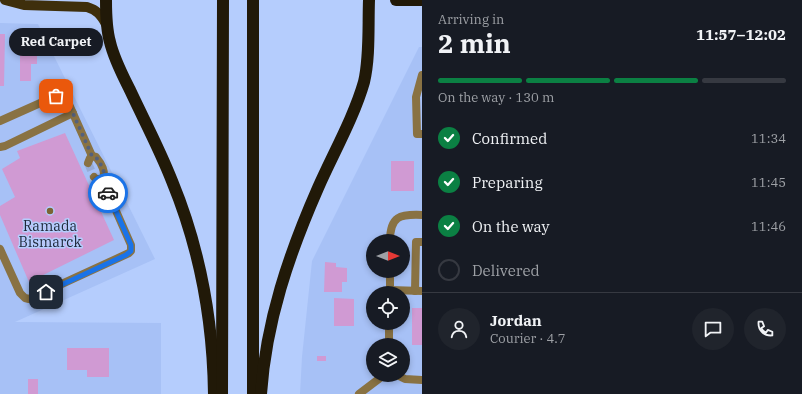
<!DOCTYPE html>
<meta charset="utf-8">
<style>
body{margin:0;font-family:"IBM Plex Serif",serif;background:#20242c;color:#f1f3f6;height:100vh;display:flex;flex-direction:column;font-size:15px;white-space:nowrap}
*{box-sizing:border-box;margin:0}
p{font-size:13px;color:#9ea1a6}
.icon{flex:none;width:22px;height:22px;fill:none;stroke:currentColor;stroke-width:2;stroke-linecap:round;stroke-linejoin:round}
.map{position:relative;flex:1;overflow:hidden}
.sheet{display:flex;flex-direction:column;background:#171b24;width:380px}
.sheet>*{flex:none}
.needle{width:26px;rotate:90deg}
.fabs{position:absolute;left:366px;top:234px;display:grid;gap:8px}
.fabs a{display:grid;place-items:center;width:44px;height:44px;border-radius:50%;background:#171b24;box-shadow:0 2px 6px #0003;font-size:20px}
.pin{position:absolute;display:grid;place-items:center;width:34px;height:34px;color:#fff;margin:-17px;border-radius:8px;box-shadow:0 2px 6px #0006}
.courier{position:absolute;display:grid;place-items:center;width:40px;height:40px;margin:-20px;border:3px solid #1a73e8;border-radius:50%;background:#fff;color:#222;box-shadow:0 1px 5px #0007}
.bubble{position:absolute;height:28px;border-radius:14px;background:#171b24;box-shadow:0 2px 6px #0003;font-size:13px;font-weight:700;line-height:28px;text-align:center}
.head em{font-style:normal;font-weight:700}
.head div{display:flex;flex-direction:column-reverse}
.head{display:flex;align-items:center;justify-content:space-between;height:68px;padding:0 16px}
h1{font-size:26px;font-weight:700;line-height:30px}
.bar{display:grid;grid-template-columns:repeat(4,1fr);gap:6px 4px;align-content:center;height:48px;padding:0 16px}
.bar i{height:5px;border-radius:3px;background:#363941}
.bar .current{background:#0b8043}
.bar p{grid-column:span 4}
.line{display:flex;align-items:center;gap:10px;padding:0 16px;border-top:1px solid #363941}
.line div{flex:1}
.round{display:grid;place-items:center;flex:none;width:42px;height:42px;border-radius:21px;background:#20242c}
ol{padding:0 16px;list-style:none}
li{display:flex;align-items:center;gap:12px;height:44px}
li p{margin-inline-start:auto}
li .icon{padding:4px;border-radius:50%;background:#0b8043;color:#fff;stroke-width:4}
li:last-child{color:#9ea1a6}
li i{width:22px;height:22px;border:2px solid #363941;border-radius:50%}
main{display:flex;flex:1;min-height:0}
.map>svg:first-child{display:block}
.built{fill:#a7c1f6;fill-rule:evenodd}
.building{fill:#d09ad3}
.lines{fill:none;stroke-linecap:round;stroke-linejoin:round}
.minor-tunnel{stroke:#97acd6;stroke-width:8;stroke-dasharray:8 4;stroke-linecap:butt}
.minor{stroke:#897243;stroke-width:8}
.major{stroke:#3e2f0c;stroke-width:10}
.highway{stroke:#211908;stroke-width:12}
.done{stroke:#53607d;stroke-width:4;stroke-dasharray:0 7.2}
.route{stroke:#1a73e8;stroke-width:5}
.poi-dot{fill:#7b6434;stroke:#b5cdfd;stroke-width:1.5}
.labels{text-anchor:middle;stroke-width:3;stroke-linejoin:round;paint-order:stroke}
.poi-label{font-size:14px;fill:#1e2638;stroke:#b5cdfd}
</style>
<main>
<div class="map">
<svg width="422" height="394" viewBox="0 0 422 394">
<rect width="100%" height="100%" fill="#b5cdfd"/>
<g class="built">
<polygon points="0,23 38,24 155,259 15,322 161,323 161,394 0,394"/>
<path d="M 419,47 L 422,47 L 422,394 L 300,394 L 302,357 L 312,261 ZM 373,241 L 403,241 L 403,271 L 373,271 ZM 373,293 L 403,293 L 403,323 L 373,323 ZM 373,345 L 403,345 L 403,375 L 373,375 Z"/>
</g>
<g class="building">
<polygon points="0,34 5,34 4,86 0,86"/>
<polygon points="20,49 37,49 37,64 31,64 31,81 20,81"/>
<polygon points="65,133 114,240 29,282 0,215 0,206 15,197 2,169 20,158 17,151"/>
<rect x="391" y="161" width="23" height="30"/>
<polygon points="325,262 336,263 336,267 347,268 347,282 342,282 342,292 324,292"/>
<polygon points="334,298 354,299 354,326 334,326"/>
<rect x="412" y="308" width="10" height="37"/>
<polygon points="67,348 109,348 109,377 87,377 87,370 67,370"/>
<rect x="317" y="356" width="9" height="5"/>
<rect x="28" y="379" width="10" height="15"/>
</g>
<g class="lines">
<polyline class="minor-tunnel" points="88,163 94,177"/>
<g class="minor">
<polyline points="422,75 416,97 417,134 422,134"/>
<polyline points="0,121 56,96 62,96 67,100 92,156"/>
<polyline points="0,147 5,146 73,113"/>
<path d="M 88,163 L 90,158 L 92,156 L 96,157 C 101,163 107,173 102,179 L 96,179 L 94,177"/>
<path d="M 390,241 C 390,216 400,214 422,215"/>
<polyline points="0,249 20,293 25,298 29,299 129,253 131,251 131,245 102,179"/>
<polyline points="390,290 422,291"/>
<polyline points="415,291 416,242 422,242"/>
<polyline points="390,293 390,271"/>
<polyline points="389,345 389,323"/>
<polyline points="397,375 405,379 422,380"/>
<polyline points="359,394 384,375"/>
</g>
<path class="major" d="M 5,0 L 24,5 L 87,7 C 97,10 101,15 106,24"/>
<g class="highway">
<path d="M 106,0 C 106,14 106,28 110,42 C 114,59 122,74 130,90 C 144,120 160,150 172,181 C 200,249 213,320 214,394"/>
<polyline points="396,0 422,0"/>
<polyline points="222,394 223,0"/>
<polyline points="253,394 253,0"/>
<path d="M 261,394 C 266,321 289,254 318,188 C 333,154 354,117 364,82 C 370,57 368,26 369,0"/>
</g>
</g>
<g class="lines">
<path class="done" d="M 56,96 L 62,96 L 67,100 L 92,156 L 98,159 C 101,166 107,173 102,179 L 108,193"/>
<polyline class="route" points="46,292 126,255 131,251 131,245 108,193"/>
</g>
<circle class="poi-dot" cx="50" cy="211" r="4"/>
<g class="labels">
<g class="poi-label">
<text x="50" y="231">Ramada<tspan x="50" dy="16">Bismarck</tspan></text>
</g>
</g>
</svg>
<div class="fabs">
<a><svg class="needle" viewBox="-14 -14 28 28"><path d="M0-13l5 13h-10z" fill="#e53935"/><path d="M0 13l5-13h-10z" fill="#9ea1a6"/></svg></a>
<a><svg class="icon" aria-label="locate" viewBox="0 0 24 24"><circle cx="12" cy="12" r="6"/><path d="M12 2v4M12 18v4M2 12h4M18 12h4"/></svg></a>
<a><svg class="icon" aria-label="layers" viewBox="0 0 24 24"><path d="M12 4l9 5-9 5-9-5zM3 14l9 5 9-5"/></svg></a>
</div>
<div class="pin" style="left:56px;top:96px;background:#ea580c"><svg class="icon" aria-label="bag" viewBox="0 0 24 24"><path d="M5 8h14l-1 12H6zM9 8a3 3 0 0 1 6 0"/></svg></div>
<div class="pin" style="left:46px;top:292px;background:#1f2937"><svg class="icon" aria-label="home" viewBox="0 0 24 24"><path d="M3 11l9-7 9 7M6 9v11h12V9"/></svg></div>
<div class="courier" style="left:108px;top:193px"><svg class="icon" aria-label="car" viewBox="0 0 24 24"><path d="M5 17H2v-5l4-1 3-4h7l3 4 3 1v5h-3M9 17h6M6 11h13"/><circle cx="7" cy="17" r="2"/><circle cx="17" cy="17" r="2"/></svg></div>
<div class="bubble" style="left:9px;top:28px;width:94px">Red Carpet</div>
</div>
<section class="sheet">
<div class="head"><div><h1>2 min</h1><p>Arriving in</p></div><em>11:57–12:02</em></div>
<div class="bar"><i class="current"></i><i class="current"></i><i class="current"></i><i></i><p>On the way · 130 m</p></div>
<ol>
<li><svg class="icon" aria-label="check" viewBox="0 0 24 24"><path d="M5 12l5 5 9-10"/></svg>Confirmed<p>11:34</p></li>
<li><svg class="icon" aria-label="check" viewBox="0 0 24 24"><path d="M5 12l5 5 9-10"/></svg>Preparing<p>11:45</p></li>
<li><svg class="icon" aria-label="check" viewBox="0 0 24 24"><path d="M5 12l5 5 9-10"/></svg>On the way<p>11:46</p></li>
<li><i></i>Delivered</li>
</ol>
<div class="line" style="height:72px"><a class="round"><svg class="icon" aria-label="person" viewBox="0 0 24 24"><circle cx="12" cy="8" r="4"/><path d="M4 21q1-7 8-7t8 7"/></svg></a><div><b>Jordan</b><p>Courier · 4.7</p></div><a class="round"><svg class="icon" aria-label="chat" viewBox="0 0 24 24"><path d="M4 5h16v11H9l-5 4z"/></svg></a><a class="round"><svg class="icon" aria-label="phone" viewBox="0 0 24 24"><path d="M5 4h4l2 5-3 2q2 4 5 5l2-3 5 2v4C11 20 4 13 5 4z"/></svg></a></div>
</section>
</main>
